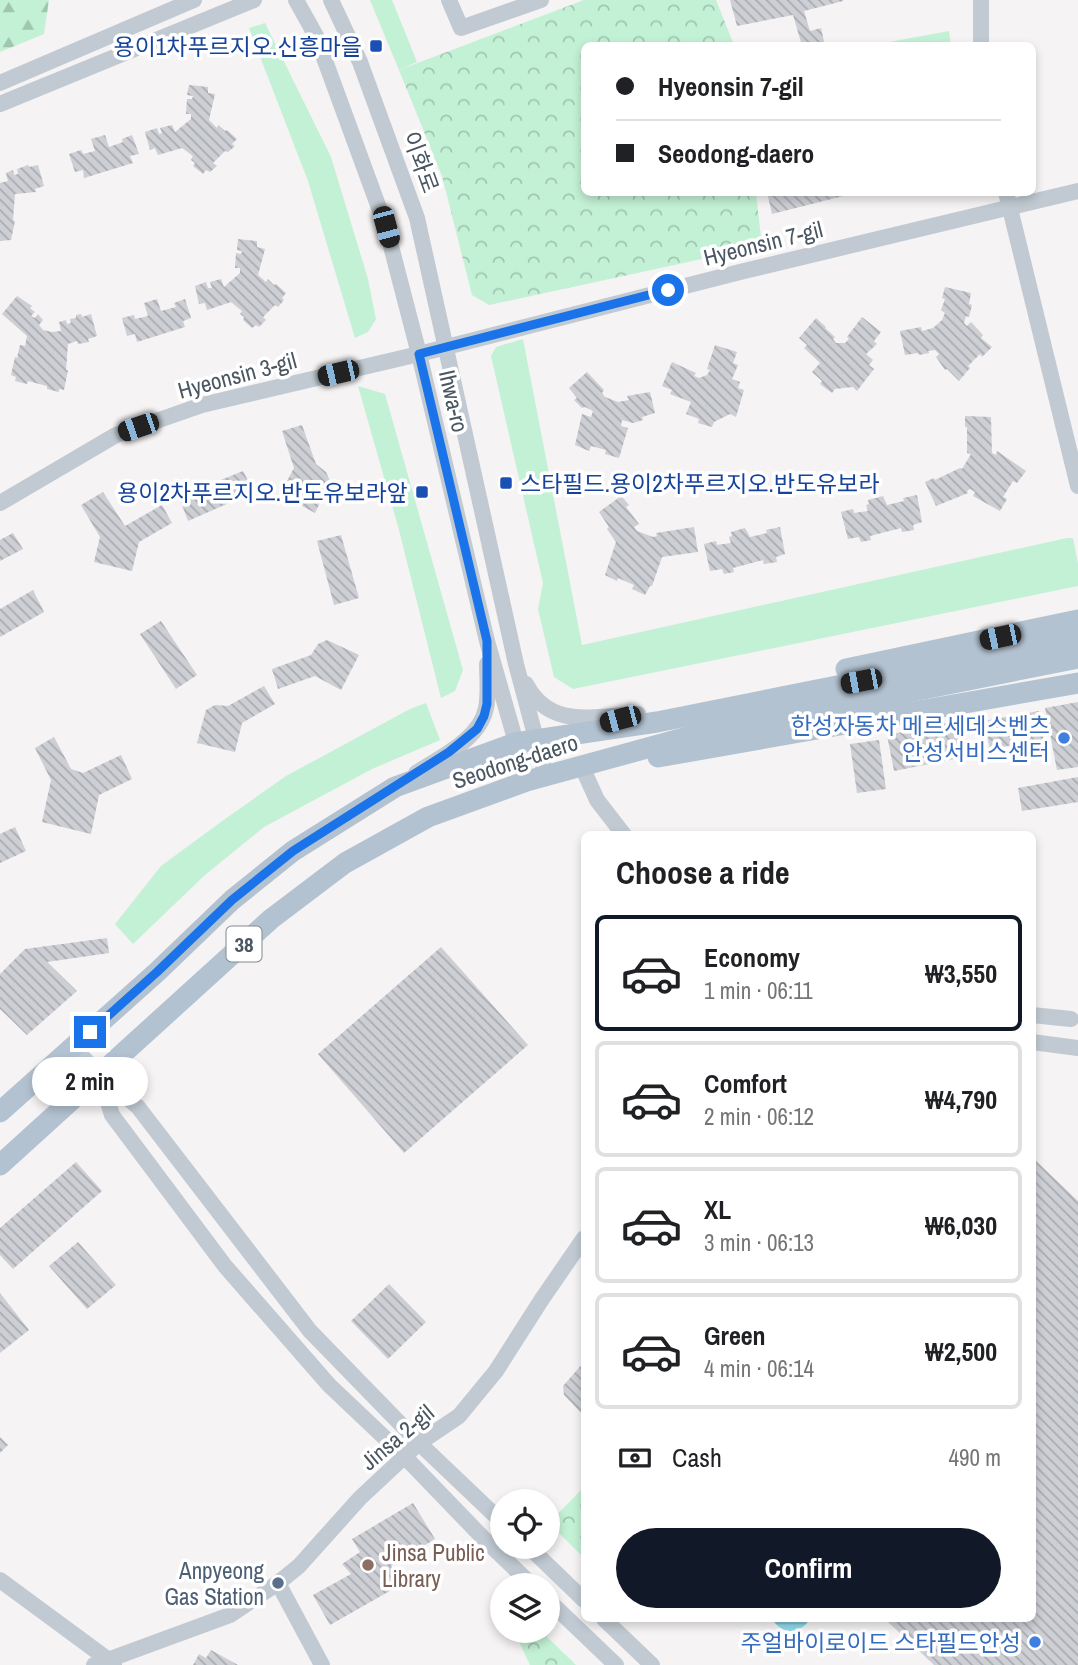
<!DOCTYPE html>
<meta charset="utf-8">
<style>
:root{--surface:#fff;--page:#f2f2f2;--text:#202124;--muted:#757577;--line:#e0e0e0;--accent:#111827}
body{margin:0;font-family:"Archivo Narrow","Noto Sans KR",sans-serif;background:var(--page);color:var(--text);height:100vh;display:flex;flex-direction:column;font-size:26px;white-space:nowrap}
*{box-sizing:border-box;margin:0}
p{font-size:23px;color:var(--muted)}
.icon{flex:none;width:38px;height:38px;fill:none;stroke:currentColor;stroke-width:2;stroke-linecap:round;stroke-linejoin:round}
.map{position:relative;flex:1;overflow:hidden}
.panel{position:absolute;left:581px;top:831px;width:455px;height:791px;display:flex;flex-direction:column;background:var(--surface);border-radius:10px;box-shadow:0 4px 10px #0003}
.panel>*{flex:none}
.banner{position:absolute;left:581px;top:42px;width:455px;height:154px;border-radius:10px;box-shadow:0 4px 10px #0003;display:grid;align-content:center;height:154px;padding:0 35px;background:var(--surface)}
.controls{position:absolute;left:490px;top:1489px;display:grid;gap:14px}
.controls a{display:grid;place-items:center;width:70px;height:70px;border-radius:50%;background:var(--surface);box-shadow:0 4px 10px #0003;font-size:35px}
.end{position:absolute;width:32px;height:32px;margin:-16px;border:9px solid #1a73e8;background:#fff;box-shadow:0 0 0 4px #fff}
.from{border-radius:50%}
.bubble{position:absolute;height:49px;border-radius:24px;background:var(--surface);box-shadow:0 4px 10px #0003;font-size:23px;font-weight:700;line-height:49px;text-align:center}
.car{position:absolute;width:21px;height:42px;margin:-21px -10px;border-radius:9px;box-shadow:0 0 5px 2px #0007;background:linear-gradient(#222 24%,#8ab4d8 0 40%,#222 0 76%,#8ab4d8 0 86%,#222 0)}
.banner b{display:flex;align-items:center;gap:24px;height:66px;font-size:26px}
.banner b+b{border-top:2px solid var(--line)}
.banner i{width:18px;height:18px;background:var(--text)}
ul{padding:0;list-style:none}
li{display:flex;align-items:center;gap:21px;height:116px;margin:0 14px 10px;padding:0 21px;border:4px solid var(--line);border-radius:10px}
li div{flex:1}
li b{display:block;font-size:26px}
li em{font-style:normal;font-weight:700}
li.selected{border-color:var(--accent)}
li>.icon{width:63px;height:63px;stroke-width:1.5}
h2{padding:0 35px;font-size:32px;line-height:84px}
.pay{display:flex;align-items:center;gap:18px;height:77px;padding:0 35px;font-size:26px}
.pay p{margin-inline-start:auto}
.primary-button{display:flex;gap:14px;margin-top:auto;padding:14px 35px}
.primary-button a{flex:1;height:80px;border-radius:42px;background:var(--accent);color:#fff;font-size:28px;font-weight:700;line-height:80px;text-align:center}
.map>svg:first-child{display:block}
</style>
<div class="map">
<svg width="1078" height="1665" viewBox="0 0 1078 1665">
<defs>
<pattern id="forest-firs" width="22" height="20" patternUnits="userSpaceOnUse" patternTransform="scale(1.75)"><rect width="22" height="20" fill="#c3f1d5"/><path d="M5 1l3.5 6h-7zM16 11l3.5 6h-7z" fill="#a0c6b0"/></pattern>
<pattern id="park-crowns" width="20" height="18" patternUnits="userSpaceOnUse" patternTransform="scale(1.75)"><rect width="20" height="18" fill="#c3f1d5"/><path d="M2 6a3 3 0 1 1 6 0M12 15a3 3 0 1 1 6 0" fill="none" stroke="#a0c6b0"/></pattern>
<pattern id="water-rules" width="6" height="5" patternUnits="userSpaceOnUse" patternTransform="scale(1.75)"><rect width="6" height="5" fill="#90daee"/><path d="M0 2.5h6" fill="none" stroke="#78b4c4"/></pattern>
<pattern id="building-back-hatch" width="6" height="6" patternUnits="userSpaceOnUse" patternTransform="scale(1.75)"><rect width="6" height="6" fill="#cdcfd5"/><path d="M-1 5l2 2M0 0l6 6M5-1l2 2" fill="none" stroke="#a8abb0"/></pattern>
</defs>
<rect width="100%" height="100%" fill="#f5f3f3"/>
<g fill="#c3f1d5">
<polygon points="370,0 392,0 417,62 399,70"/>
<polygon points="265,23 331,157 368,279 376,319 368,332 355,338 308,181 249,28"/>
<polygon points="949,31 951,45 873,45"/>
<polygon points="523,339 582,645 1067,538 1073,538 1078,564 1078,586 573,689 554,677 538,609 543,583 491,356 496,347"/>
<polygon points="358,386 385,394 463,670 455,691 441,698 399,530"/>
<polygon points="426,703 440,740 372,769 264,827 205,875 133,944 115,924 161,866 225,819 286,776 410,709"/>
</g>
<polygon fill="url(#forest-firs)" points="0,0 49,0 44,34 0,52"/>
<g fill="url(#park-crowns)">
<polygon points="584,0 716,0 734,45 584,46 584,192 756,193 762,246 489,305 472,295 442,176 399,70"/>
<polygon points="584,1487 584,1558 549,1523"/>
<polygon points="514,1631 541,1631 576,1665 530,1665"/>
</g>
<path fill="url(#water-rules)" d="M772 1619H810C800 1635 782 1635 772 1619Z"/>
<g fill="url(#building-back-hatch)">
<polygon points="730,0 843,0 843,1 804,11 810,31 821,28 825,46 802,46 793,15 737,26"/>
<polygon points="189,85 208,87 208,93 215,94 209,120 217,128 218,125 225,131 227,130 237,139 232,144 235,146 228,152 225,151 213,163 217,166 210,172 206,170 203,174 193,166 195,163 191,160 193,156 182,148 158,155 155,148 150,150 145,132 157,128 159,134 162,133 160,128 172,125 175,132 191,119 191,114 186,114 187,99 192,99 193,96 187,95"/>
<polygon points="105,135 109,147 123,142 122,139 132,135 139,154 130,156 133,163 84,178 83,170 75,172 69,154 81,150 83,154 95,151 91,139"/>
<polygon points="28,165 29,167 38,165 44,186 35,189 36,192 15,194 13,220 15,221 11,240 0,241 0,183 8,181 6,173 13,170 14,175 18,174 17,169"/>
<polygon points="767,192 846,192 847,195 772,214"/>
<polygon points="238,239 257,241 257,247 265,249 258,275 266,282 268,279 274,285 276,284 286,293 282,298 284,300 278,307 275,305 263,317 266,320 259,327 256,325 252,328 243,320 244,317 240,314 242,311 231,302 207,310 205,303 199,304 195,286 206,282 208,288 212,288 210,282 221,279 224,287 240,273 240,268 235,268 236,253 241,254 242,251 237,250"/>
<polygon points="945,287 971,293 969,304 972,305 969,317 966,316 964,323 967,326 971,322 983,335 981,338 992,347 982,357 980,354 968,366 970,368 959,381 947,369 945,370 936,357 939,354 935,350 928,351 929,353 919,355 918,353 905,355 900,331 921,327 922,331 933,328 942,320 945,313 941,310 945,299 942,298"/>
<polygon points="17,296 32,306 30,308 35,312 31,316 35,318 38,314 43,320 39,325 43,330 52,332 61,331 59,322 66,320 67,324 71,323 70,319 76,318 76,315 81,314 82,317 91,314 97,336 88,339 89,342 78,344 77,341 68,344 66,370 68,370 64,390 59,389 59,392 47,389 47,386 28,381 27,384 15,381 16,377 11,375 15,357 17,358 20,345 25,346 27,336 2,314"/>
<polygon points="157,299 161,311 176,307 174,303 185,299 191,318 183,321 185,327 137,342 135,334 127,336 122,318 134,315 135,319 148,316 144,303"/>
<polygon points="862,317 881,332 874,341 877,344 866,354 873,360 869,365 874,369 857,391 853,387 835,389 832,393 820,384 822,381 812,372 820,363 804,348 807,345 799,338 816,318 826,327 825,328 835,337 833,339 836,343 845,343 849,339 847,337"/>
<polygon points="715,345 737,352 733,363 738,365 732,379 740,382 738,388 744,390 736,417 730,414 714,422 712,427 698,423 699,419 686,414 691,402 670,394 672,390 662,386 672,362 696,373 694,376 699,378 707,375 710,370 707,369"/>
<polygon points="587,372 604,390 602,393 605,397 618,402 629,400 627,396 650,392 655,413 642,417 643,420 633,423 622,420 621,426 628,428 619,458 605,454 606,450 591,446 589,451 575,445 582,414 591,417 593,411 585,407 582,408 574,400 577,398 569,388"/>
<polygon points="965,416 991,417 992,453 996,455 997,451 1026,471 1017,483 1013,481 1003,497 1007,499 1000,511 973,496 975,492 970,489 967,491 968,493 936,506 925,482 934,478 935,480 960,468 962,469 971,454 967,453 967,427 965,427"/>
<polygon points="302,425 316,464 326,472 330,481 315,513 280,494 294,468 282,431"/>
<polygon points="243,471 254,492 188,521 179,497"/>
<polygon points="103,492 125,526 162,505 172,523 139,542 132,571 94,562 100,537 81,505"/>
<polygon points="917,495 922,522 913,525 914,530 902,532 901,528 870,536 871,540 861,542 859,537 848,539 841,512 853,509 854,513 868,511 866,505 869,504 868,500 883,496 887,505 904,501 903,498"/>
<polygon points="621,496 629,505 626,507 639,524 634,527 637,531 653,537 657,536 656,533 694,527 698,552 662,557 652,586 650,586 645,595 632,589 634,585 618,578 617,581 605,575 616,542 607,529 609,527 599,512"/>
<polygon points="780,527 785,554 776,557 777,562 764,564 763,560 733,568 734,572 724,574 722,569 710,571 704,544 716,541 717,545 731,543 729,537 732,536 731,532 745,528 750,537 767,533 766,530"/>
<polygon points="13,533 23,549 0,561 0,540"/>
<polygon points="341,535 359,598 334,605 317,541"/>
<polygon points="33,590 44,612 0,637 0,609"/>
<polygon points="161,621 197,675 176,689 140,634"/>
<polygon points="327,640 359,655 341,690 315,676 278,689 272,669 311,655 318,644"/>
<polygon points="264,686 275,704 242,723 235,752 197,743 206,710 215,705 228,706"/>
<polygon points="1078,702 1078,767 1057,770 1045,708"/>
<polygon points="1039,711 1044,740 990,749 984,721"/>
<polygon points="962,720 970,756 894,771 887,735"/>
<polygon points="54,737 71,769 83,773 121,755 132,779 99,795 91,834 42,822 51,780 35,748"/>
<polygon points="879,740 886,789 857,793 850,744"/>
<polygon points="1078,777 1078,802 1022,811 1018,788"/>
<polygon points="15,827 26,851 0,863 0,834"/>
<polygon points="107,938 109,953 47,962 77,991 27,1035 0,1009 0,974 25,949"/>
<polygon points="441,947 528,1045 404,1153 318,1054"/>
<polygon points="1032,1157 1078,1201 1078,1665 934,1665 885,1619 1032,1619"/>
<polygon points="76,1162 102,1191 13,1269 0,1255 0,1228"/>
<polygon points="78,1242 116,1285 87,1309 49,1266"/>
<polygon points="389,1284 426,1322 388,1359 351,1321"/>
<polygon points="0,1293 29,1330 0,1353"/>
<polygon points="584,1362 584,1416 564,1395 563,1386"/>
<polygon points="0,1437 8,1445 0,1453"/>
<polygon points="413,1503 435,1539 391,1566 402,1584 330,1625 313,1595 351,1574 342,1564 360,1552 352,1539"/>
<polygon points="211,1650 238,1665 193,1665 199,1654 206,1658"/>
</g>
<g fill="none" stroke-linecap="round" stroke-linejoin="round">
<g stroke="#c1cad2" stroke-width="16">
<polyline points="296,0 316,36 386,227 419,354 487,641 527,781"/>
<polyline points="331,0 360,62 417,218 516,664 546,776"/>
<polyline points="449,0 461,28 541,0"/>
<polyline points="981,0 981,46"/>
<polyline points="0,83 194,0"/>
<polyline points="0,104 254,0"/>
<polyline points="1006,192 1078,486"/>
<polyline points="0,503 116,435 202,405 419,354 744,271 1078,191"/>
<path d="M526 684C550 730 594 716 638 714"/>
<polyline points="583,769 597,800 624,835"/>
<path d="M416 773C441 757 480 739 486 708 489 694 487 678 487 664"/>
<polyline points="1032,1015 1071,1019"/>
<polyline points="1032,1042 1078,1048"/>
<polyline points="73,1047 99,1074 138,1107 310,1331 419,1443 502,1522"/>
<polyline points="99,1074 112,1115 225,1266 329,1385 405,1457 487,1542 533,1586"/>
<polyline points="529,1547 584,1600"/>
<polyline points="0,1580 114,1664"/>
<polyline points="548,1600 616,1665"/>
<polyline points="604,1619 652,1665"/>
<polyline points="94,1665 230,1615 278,1583"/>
<polyline points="322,1665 278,1583 299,1566 360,1498 419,1443 459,1416 496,1371 542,1299 584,1238"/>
</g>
<g stroke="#b3c2d1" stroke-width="21">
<polyline points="846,669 1078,620"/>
<polyline points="658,757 1078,683"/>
<polyline points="0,1112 157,972 232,900 293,851 395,787 515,743 657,722 1078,638"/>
<polyline points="0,1165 271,919 345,863 428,817 527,781 698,734 1078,658"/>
</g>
</g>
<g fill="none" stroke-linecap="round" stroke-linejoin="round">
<polyline stroke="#1a73e8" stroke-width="9" points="90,1032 157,972 232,900 293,851 449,752 477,729 484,716 487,704 487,641 419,354 668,290"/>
</g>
<g fill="#1a4fb4" stroke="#fff" stroke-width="2.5">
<rect x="369" y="39" width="14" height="14" rx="3.5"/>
<rect x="499" y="476" width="14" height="14" rx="3.5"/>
<rect x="415" y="485" width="14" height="14" rx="3.5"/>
</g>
<g fill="#3f7fe0" stroke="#fff" stroke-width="2.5">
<circle cx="1064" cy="738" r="7"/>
<circle cx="1035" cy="1642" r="7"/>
</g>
<circle fill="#8d6e63" stroke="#fff" stroke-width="2.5" cx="368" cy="1565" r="7"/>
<circle fill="#5c6f8a" stroke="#fff" stroke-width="2.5" cx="278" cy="1583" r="7"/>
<g text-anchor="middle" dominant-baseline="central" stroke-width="7" stroke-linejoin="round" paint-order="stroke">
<rect fill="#fff" stroke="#808990" stroke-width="2" x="226.5" y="926.5" width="35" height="35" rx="5"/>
<g font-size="21" font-weight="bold" fill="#4a5661">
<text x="244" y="944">38</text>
</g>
<g font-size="23" fill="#164399" stroke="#fff" text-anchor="end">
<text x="362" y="46">용이1차푸르지오.신흥마을</text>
<text x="520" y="483" text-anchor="start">스타필드.용이2차푸르지오.반도유보라</text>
<text x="408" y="492">용이2차푸르지오.반도유보라앞</text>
</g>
<g font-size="23" fill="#4a5661" stroke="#fff">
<text transform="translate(421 162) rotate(70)">이화로</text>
<text transform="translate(763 243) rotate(-14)">Hyeonsin 7-gil</text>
<text transform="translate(237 375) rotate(-15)">Hyeonsin 3-gil</text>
<text transform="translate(454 401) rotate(77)">Ihwa-ro</text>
<text transform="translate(515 761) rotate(-18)">Seodong-daero</text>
<text transform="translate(397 1437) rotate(-40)">Jinsa 2-gil</text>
</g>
<g font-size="23" fill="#366cbe" stroke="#fff" text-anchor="end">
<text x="1050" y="725">한성자동차 메르세데스벤츠<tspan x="1050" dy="26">안성서비스센터</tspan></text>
<text x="1021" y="1642">주얼바이로이드 스타필드안성</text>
</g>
<g font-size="23" fill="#785e54" stroke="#fff" text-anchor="start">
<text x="382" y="1552">Jinsa Public<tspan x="382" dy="26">Library</tspan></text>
</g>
<g font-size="23" fill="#4e5e75" stroke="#fff" text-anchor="end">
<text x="264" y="1570">Anpyeong<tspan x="264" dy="26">Gas Station</tspan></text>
</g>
</g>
</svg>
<div class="controls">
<a><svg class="icon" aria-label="locate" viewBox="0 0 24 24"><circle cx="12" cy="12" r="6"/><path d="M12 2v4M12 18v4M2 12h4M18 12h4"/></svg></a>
<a><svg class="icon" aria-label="layers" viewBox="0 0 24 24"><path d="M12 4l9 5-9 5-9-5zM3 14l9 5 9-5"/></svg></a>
</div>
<i class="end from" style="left:668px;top:290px"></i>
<i class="end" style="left:90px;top:1032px"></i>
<div class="bubble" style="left:32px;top:1057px;width:116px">2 min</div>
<i class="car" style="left:386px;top:227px;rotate:165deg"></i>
<i class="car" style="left:338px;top:373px;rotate:257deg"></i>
<i class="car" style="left:138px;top:427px;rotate:251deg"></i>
<i class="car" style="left:1000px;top:637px;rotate:258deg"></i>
<i class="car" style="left:861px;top:681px;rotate:259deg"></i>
<i class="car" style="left:620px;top:719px;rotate:255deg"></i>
<div class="banner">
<b><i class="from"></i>Hyeonsin 7-gil</b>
<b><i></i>Seodong-daero</b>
</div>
<section class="panel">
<h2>Choose a ride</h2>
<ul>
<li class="selected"><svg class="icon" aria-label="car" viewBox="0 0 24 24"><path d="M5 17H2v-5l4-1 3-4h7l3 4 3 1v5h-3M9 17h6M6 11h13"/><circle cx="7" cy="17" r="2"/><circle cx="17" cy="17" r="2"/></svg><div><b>Economy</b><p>1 min · 06:11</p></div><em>₩3,550</em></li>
<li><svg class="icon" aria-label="car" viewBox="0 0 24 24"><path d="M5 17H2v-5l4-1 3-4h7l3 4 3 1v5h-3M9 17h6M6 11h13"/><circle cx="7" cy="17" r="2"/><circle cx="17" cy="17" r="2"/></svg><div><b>Comfort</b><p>2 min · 06:12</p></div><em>₩4,790</em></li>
<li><svg class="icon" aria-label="car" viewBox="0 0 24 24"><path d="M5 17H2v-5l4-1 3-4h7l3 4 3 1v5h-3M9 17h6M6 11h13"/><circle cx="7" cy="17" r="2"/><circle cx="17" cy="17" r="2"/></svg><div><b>XL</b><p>3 min · 06:13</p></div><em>₩6,030</em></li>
<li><svg class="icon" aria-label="car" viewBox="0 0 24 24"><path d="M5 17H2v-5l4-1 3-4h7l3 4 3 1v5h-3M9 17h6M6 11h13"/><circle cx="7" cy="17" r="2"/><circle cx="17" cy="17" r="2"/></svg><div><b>Green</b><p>4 min · 06:14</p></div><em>₩2,500</em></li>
</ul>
<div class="pay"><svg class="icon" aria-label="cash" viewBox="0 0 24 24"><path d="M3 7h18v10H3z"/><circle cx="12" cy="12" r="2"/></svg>Cash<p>490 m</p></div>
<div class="primary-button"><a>Confirm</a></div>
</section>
</div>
